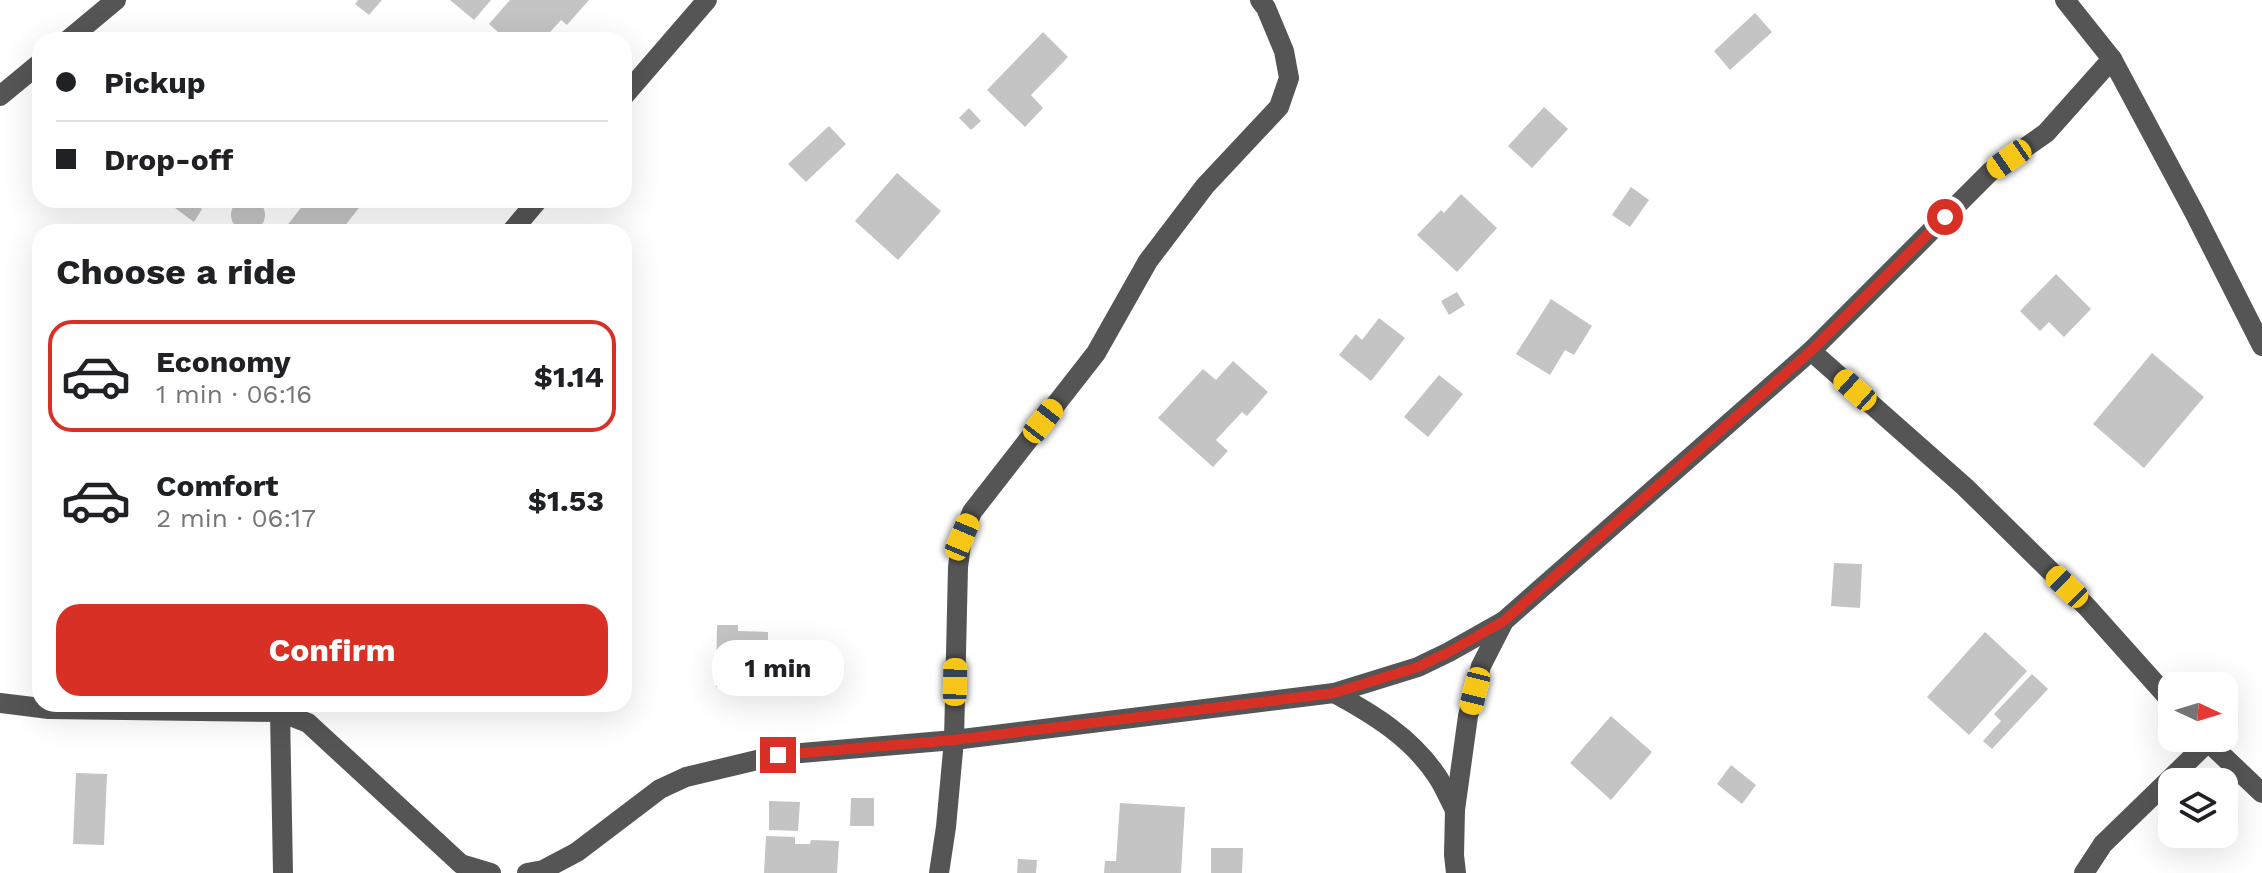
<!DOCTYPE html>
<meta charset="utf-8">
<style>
:root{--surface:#fff;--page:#f6f6f6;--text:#202124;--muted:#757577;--line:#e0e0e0;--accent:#d93025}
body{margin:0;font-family:"Work Sans",sans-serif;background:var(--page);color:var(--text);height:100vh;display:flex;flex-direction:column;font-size:30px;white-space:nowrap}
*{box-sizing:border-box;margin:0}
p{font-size:26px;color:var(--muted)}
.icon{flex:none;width:44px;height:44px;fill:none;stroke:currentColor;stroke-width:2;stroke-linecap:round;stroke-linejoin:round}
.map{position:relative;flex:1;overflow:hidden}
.sheet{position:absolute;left:32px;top:224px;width:600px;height:488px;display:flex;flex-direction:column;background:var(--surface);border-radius:24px;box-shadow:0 8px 32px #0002}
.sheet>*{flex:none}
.top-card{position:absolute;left:32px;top:32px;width:600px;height:176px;border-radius:24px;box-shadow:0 8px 32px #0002;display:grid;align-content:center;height:176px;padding:0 24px;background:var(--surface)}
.needle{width:52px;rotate:94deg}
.buttons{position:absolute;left:2158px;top:672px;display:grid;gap:16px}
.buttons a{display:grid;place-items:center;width:80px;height:80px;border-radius:16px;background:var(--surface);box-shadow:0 8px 32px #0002;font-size:40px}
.end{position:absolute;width:36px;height:36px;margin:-18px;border:10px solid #d93025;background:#fff;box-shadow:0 0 0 4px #fff}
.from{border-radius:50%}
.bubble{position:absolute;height:56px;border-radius:24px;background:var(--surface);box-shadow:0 8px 32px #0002;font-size:26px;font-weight:700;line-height:56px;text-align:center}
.car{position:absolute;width:24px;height:48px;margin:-24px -12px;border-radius:10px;box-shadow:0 0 6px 2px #0007;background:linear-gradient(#f5c518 24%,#345 0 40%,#f5c518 0 76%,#345 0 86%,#f5c518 0)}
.top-card b{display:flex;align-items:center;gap:28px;height:76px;font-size:30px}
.top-card b+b{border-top:2px solid var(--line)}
.top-card i{width:20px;height:20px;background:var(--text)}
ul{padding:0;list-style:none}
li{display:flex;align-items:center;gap:24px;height:112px;margin:0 16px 12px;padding:0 8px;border:4px solid transparent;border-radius:24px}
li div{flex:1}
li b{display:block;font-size:30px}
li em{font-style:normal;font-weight:700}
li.active{border-color:var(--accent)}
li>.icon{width:72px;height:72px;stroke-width:1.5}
h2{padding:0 24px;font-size:36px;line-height:96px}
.button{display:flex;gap:16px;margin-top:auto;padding:16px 24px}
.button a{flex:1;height:92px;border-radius:24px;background:var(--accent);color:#fff;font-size:32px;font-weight:700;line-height:92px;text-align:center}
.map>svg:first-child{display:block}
</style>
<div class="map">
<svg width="2262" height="873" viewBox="0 0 2262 873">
<rect width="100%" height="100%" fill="#fff"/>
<g fill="#c4c4c4">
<polygon points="358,0 382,0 369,15 355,4"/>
<polygon points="450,0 491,0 474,20"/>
<polygon points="510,0 589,0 567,25 561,20 543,40 507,40 489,24"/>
<polygon points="1755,13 1772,32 1730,70 1714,51"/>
<polygon points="1043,32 1068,57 1031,95 1043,108 1025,127 987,90"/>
<polygon points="1544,107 1568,129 1532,168 1508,146"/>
<polygon points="969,108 981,121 971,130 959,118"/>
<polygon points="829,126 846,144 806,182 788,164"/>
<polygon points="897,173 941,211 898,260 855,221"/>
<polygon points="1631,187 1649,200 1630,227 1612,215"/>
<polygon points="1461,194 1497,228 1457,272 1417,235 1441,210 1444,213"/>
<circle cx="248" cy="215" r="17"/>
<polygon points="174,200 190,200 202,209 194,222 171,205"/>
<polygon points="307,200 365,200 344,227 350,232 282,232"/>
<polygon points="2056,274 2091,309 2064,337 2049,322 2040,331 2020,311"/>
<polygon points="1457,292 1465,305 1449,315 1441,301"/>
<polygon points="1551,299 1592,326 1574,355 1565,350 1550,375 1516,354"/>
<polygon points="1379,318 1405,338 1371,381 1339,355 1356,334 1362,340"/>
<polygon points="2152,353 2204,397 2144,468 2093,424"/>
<polygon points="1233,361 1268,392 1247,416 1242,412 1216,440 1228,451 1213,467 1158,418 1203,369 1216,380"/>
<polygon points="1439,375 1463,394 1428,437 1404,417"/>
<polygon points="1834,563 1862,564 1860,608 1831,606"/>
<polygon points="717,625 738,625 738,631 768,632 768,654 762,655 762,688 716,687"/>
<polygon points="1985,632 2027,671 1969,735 1927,697"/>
<polygon points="2032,674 2048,689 1992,749 1983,741 2001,721 1994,714"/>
<polygon points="1611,716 1652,752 1611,800 1570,763"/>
<polygon points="1731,765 1756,785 1742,804 1717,784"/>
<polygon points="76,773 107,774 104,845 73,844"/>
<polygon points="851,798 874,798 874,826 850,826"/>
<polygon points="769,801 800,802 798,831 769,830"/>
<polygon points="1120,803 1185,807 1181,873 1104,873 1105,861 1116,861"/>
<polygon points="766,836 795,837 795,844 810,844 811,840 839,841 837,873 764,873"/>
<polygon points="1211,848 1243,848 1242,873 1211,873"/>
<polygon points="1018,859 1037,860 1036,873 1017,873"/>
</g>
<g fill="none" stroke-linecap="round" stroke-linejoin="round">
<g stroke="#555" stroke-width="20">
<polyline points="2065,0 2112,59 2194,212 2262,346"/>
<polyline points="68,40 116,0"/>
<polyline points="0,96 40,63"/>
<polyline points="624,96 707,0"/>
<polyline points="511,232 538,200"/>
<polyline points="1811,351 1965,487 2087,607 2172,702"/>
<path d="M1334 693C1373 714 1412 738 1437 776 1444 786 1449 799 1455 810"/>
<polyline points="0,703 49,709 280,712 308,723 461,864 491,873"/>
<polyline points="282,704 280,712 283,873"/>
<polyline points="2204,738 2262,793"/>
<polyline points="527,873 543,870 577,852 660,789 686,777 778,755 954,740 1334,693 1418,667 1449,652 1504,621 1811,351 1990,172 2046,133 2112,59"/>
<polyline points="939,873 946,827 954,740 958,567 962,537 972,512 1096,353 1148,261 1205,186 1279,107 1289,78 1284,51 1266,8 1260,0"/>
<polyline points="1456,873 1454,855 1455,810 1468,716 1481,666 1504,621"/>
<polyline points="2084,873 2103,844 2208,742"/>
</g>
</g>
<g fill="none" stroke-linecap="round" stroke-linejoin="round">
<polyline stroke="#d93025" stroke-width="10" points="778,755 954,740 1334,693 1418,667 1449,652 1504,621 1811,351 1945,217"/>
</g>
</svg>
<div class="buttons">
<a><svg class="needle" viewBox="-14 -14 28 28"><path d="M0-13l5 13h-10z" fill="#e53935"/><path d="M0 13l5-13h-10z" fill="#757577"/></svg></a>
<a><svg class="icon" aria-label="layers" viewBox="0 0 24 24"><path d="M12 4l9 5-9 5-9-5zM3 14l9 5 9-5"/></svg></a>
</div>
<i class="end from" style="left:1945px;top:217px"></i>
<i class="end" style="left:778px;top:755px"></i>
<div class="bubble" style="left:712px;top:640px;width:132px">1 min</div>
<i class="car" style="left:2009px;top:159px;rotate:235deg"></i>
<i class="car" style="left:1855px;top:390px;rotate:312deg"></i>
<i class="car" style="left:1043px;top:421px;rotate:38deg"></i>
<i class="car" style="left:962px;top:537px;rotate:23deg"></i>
<i class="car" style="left:2067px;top:587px;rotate:314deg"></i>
<i class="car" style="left:955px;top:682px;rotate:1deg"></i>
<i class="car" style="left:1475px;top:691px;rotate:194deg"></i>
<div class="top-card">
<b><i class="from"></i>Pickup</b>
<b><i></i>Drop-off</b>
</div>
<section class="sheet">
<h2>Choose a ride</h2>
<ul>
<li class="active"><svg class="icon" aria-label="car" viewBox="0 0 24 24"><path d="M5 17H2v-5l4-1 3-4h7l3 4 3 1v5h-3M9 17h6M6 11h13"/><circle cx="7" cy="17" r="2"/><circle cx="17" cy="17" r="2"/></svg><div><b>Economy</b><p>1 min · 06:16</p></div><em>$1.14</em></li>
<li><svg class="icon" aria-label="car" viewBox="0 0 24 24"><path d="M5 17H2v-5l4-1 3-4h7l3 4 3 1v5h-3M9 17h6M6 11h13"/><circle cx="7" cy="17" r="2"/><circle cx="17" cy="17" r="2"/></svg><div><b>Comfort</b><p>2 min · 06:17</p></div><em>$1.53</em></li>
</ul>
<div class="button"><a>Confirm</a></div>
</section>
</div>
